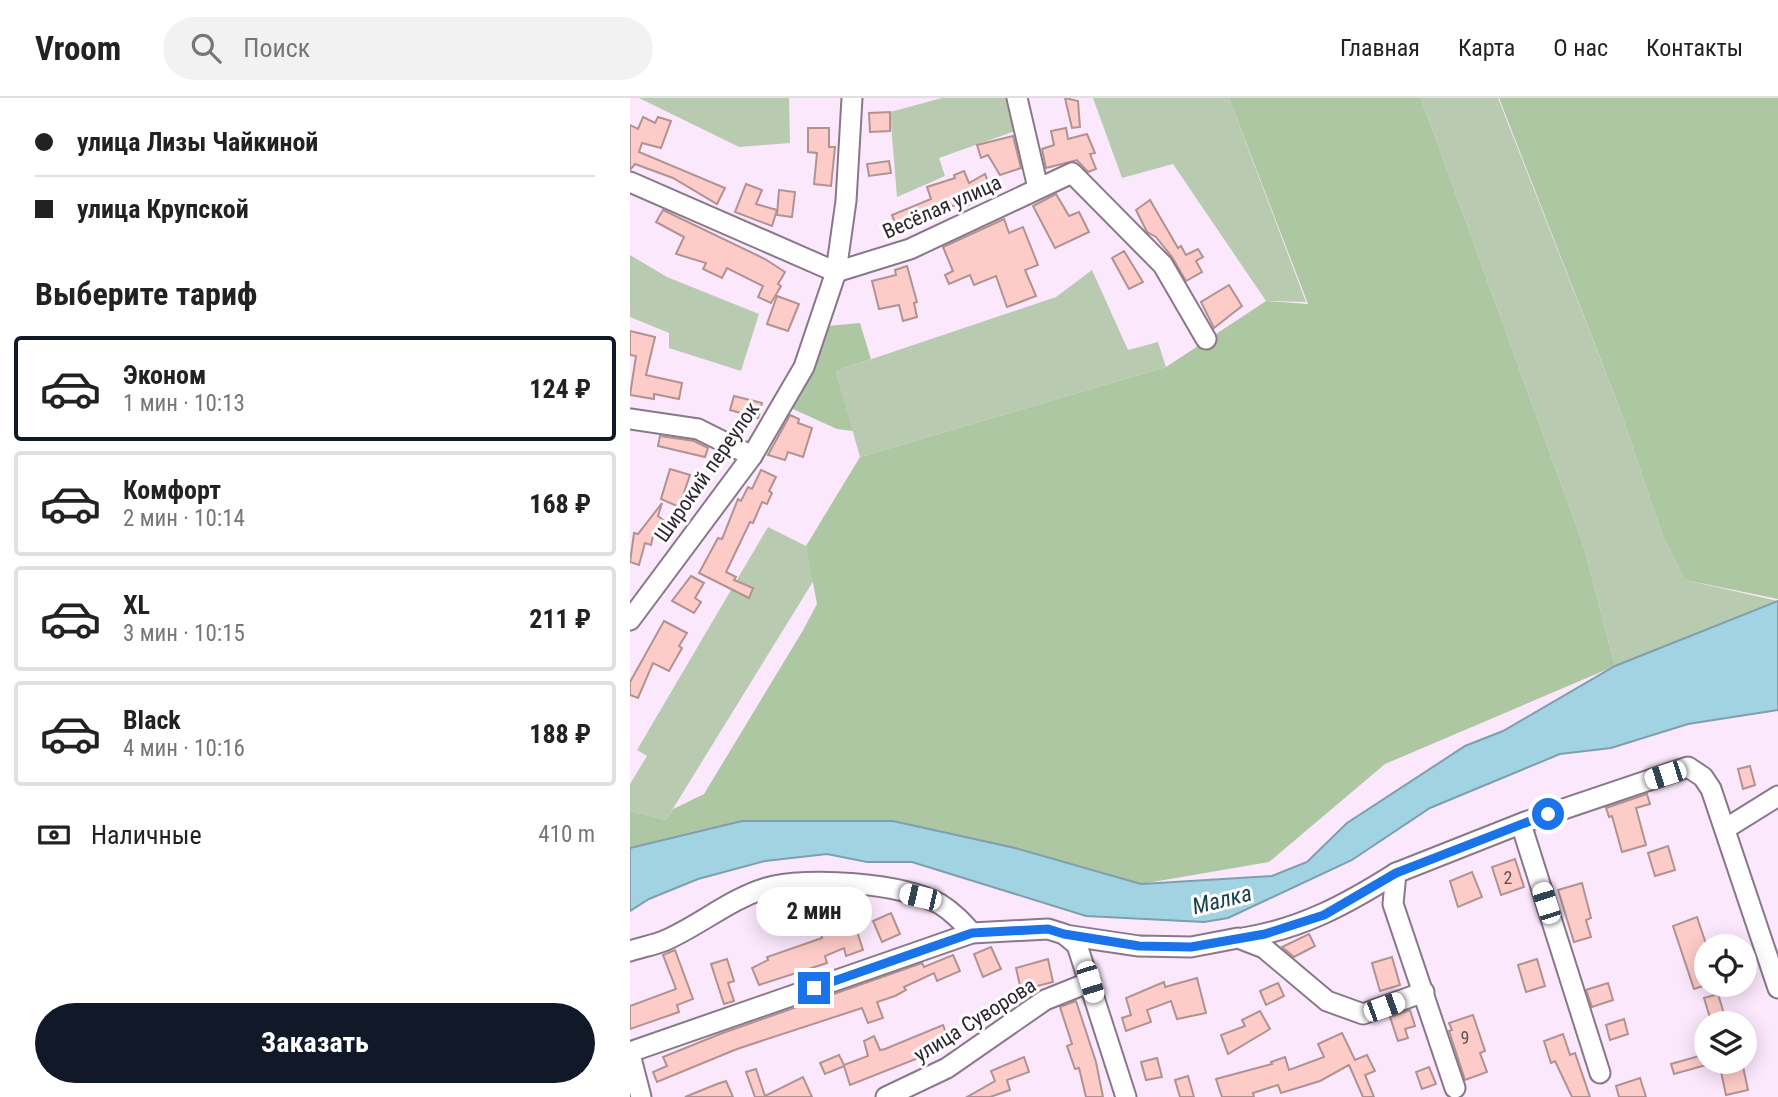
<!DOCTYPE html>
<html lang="ru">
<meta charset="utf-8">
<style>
:root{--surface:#fff;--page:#f2f2f2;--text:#222;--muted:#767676;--line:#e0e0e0;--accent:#111827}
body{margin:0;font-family:"Roboto Condensed",sans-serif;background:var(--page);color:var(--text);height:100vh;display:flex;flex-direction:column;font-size:26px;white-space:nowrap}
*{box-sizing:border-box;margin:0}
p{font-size:23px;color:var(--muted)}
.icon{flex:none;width:38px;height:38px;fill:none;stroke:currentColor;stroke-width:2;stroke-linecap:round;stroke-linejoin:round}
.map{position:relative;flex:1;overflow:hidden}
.sheet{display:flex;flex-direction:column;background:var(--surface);width:630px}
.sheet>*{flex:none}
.guide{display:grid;align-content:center;height:154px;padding:0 35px;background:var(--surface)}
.fabs{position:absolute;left:1064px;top:836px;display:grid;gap:14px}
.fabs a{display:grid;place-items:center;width:63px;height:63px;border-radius:50%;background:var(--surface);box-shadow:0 4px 18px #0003;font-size:35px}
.end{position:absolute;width:32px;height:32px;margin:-16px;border:9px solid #1a73e8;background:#fff;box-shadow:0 0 0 4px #fff}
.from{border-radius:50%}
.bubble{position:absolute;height:49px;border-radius:24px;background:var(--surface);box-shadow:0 4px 18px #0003;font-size:23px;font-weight:700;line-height:49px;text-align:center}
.car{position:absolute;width:21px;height:42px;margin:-21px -10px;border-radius:9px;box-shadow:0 0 5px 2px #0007;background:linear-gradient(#fff 24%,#345 0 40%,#fff 0 76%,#345 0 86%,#fff 0)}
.guide b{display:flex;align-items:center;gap:24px;height:66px;font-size:26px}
.guide b+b{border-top:2px solid var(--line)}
.guide i{width:18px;height:18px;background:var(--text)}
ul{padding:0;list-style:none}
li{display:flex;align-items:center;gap:21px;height:105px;margin:0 14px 10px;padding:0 21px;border:4px solid var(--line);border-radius:7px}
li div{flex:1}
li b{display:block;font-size:26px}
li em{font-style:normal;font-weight:700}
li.on{border-color:var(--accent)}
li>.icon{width:63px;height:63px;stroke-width:1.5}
h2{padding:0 35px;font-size:32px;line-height:84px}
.pay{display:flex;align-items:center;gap:18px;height:77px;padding:0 35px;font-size:26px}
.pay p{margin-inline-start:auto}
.action{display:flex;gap:14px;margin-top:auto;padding:14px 35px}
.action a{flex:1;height:80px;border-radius:42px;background:var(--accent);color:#fff;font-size:28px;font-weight:700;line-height:80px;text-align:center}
header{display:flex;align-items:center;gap:42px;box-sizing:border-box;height:98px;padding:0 35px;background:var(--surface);border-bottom:2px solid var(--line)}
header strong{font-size:33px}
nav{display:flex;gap:38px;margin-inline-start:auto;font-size:24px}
.search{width:490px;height:63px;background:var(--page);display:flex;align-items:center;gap:18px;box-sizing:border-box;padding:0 24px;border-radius:38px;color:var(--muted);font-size:26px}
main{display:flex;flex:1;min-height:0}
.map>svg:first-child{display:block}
</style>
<header>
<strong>Vroom</strong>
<div class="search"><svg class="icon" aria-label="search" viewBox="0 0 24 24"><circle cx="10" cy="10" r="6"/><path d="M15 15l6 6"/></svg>Поиск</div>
<nav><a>Главная</a><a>Карта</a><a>О нас</a><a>Контакты</a></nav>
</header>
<main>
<section class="sheet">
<div class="guide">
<b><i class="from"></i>улица Лизы Чайкиной</b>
<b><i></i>улица Крупской</b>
</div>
<h2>Выберите тариф</h2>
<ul>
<li class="on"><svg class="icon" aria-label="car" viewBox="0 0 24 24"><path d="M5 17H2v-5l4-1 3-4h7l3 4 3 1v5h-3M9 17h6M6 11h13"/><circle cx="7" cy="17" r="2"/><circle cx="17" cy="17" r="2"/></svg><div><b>Эконом</b><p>1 мин · 10:13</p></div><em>124 ₽</em></li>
<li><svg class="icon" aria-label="car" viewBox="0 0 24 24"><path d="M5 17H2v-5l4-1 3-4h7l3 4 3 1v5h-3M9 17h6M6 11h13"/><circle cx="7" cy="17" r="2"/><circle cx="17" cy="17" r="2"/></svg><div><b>Комфорт</b><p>2 мин · 10:14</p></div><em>168 ₽</em></li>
<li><svg class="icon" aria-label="car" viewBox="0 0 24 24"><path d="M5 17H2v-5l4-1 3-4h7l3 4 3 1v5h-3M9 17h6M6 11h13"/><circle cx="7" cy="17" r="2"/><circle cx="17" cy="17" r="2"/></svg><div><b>XL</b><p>3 мин · 10:15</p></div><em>211 ₽</em></li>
<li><svg class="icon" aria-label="car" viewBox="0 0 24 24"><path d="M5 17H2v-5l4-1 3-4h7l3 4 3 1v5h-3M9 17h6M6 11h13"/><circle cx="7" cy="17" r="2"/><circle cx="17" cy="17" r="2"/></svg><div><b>Black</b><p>4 мин · 10:16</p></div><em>188 ₽</em></li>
</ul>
<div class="pay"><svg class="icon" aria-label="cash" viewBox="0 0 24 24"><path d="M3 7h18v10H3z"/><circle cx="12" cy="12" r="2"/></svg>Наличные<p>410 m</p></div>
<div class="action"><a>Заказать</a></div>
</section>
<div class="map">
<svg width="1148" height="999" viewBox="0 0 1148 999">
<rect width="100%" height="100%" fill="#fce8fd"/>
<g fill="#b8cbb0">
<polygon points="9,0 159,0 160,45 109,49"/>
<polygon points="312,0 387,0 394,30 309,60 315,78 267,99 260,14"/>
<polygon points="463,0 599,0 676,204 636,203 543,66 492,80"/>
<polygon points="791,0 868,0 988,306 1033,439 1055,482 1148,503 985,568 954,449"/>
<polygon points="0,157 37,179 129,216 111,273 39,250 39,235 0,219"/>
<polygon points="462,172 498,252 528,244 536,269 230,359 206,273 426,199"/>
<polygon points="138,429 176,448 184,482 36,722 0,713 0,686 17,658 7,652"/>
</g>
<g fill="#aec7a3">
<polygon points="599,0 791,0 954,449 985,568 755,666 639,764 511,786 385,750 263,723 112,723 0,750 0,713 36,722 43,711 74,696 172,534 187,506 176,448 230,359 536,269 636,203 678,206"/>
<polygon points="869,0 1148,0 1148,501 1055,482 1033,439 988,306"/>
<polygon points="230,225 241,261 206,273 223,333 207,331 152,306 187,229"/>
</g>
<polygon fill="#a1d3e3" stroke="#7e9fad" stroke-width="2" points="1148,503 1148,612 1058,626 981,650 930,656 800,710 722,762 598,820 574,824 456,818 282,764 237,764 197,756 135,763 68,781 19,801 0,813 0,750 112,723 263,723 385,750 511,786 642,778 677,764 717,725 835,648 873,633 985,568"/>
<g fill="#fdccc8" stroke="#b09391" stroke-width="2">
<polygon points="435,0 448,3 450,29 442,30"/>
<polygon points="260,14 260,33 240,34 239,15"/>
<polygon points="13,19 25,25 28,19 41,23 31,50 12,45 9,54 95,90 87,106 43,80 5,66 0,72 0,27 8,31"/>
<polygon points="178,30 199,30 199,49 205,49 201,88 184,86 187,55 178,54"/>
<polygon points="436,30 438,41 457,36 465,55 460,56 466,71 458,74 447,62 416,70 412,51 424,47 421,33"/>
<polygon points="383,38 391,70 370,77 358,57 351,60 347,47"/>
<polygon points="259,63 261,75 239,78 237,66"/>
<polygon points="334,73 339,85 355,76 362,94 338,107 337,104 308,112 269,134 262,117 301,101 297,89 325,80 324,77"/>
<polygon points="116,86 132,92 126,106 147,112 142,128 105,114"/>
<polygon points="149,92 165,94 162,119 147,117"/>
<polygon points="426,96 439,118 449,114 459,134 425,150 403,108"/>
<polygon points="520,102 548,150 551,148 556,157 568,151 573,159 566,163 572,174 556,183 542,159 526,139 517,134 506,112"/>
<polygon points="33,112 135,161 155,174 148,186 151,188 141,205 128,199 133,188 97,170 92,180 73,171 76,165 46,156 54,139 26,124"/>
<polygon points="374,121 379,135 393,129 408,167 395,172 406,198 377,209 366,178 344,187 340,177 319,186 315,177 323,173 313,149"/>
<polygon points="494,153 513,184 499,191 482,160"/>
<polygon points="277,168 287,204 284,205 287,219 273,223 269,207 249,211 242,183 266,177 265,172"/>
<polygon points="599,187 612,208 584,230 571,204"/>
<polygon points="147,198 169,206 158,233 137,226"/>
<polygon points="0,233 25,239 16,277 52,285 49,301 24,296 24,301 0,297 6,258 0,257"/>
<polygon points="104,298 132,305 128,320 100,312"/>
<polygon points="160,317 169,321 168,325 182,330 173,359 158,354 155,362 138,357"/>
<polygon points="30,338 64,343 78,350 75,359 28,348"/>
<polygon points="40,371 60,377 49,409 31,401"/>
<polygon points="131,372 146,379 139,393 142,395 137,406 132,404 123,425 120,424 96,474 106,479 104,482 123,490 119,500 69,475 88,440 92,441 108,401 111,403 118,389 122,391"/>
<polygon points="32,405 28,418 38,426 29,438 24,434 21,447 15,445 9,467 0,464 4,435 8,436"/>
<polygon points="61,478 74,485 65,500 71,504 64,515 42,503"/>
<polygon points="34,523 57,535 49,548 52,550 39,573 23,565 8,600 0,597 0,584"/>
<polygon points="1120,668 1125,687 1113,691 1108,671"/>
<polygon points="1017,696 1020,706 1006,710 1016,747 992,754 982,718 979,719 976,710"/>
<polygon points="1038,748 1045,772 1025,778 1018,755"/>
<polygon points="885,761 894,789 871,797 862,769"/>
<polygon points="842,774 852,799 828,809 820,783"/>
<polygon points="952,785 961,820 956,822 961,839 944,844 928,792"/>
<polygon points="261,815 270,836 252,844 243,823"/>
<polygon points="1067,819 1076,846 1076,887 1064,891 1043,828"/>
<polygon points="224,824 233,852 216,858 214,850 195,858 197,865 129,887 122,870 138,862 137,859 192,840 191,835"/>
<polygon points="679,836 685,848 664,859 652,849"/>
<polygon points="361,849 371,871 353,879 344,856"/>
<polygon points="45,852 63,901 47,907 49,914 0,931 0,908 46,891 33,857"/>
<polygon points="323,857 330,873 307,883 304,875 274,889 276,892 265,898 247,904 253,920 238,925 232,910 107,951 27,984 23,974 37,968 33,959 90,936 292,865 294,869"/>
<polygon points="762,859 770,887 750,893 742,865"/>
<polygon points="97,861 104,883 98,885 104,903 94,906 81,866"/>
<polygon points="418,861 423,884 391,892 386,870"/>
<polygon points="907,861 915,888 896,894 888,867"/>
<polygon points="567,880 576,915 547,921 541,903 517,912 521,924 496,933 492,920 501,917 496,900 534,884 535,889"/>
<polygon points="648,885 654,898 636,907 630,893"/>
<polygon points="978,885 983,902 962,909 956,892"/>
<polygon points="1088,896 1095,919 1081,923 1074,900"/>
<polygon points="446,903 466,964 473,999 456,999 449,970 445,971 437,948 442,946 430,909"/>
<polygon points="780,912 785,928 775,931 778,940 768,943 760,919"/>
<polygon points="630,913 640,931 598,956 591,937 615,928 612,922"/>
<polygon points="843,917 855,953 850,955 857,974 835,982 819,933 822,932 819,925"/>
<polygon points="994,921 998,936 980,942 976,927"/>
<polygon points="313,927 319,943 289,954 291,959 220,987 214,968 195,976 190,965 209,957 214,967 238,958 234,943 244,938 250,952 255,951"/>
<polygon points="712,935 725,962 737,957 745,973 735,977 744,999 733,999 719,967 690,983 651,995 648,987 623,995 624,999 592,999 586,981 642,966 641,964 655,959 659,972 694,959 688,946"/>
<polygon points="933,936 940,957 945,955 960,999 942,999 925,963 921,965 914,943"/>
<polygon points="1076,956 1076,967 1044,976 1041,966"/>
<polygon points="394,959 399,974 377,982 380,992 360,999 337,999 365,983 361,973"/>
<polygon points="527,960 532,979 516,982 511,964"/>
<polygon points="1089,964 1112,964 1118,992 1096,997"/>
<polygon points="799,969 806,986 792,991 786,974"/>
<polygon points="126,971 135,998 173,979 182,999 125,999 116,974"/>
<polygon points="558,978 564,999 550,999 545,982"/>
<polygon points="1010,980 1016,999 989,999 986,988"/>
<polygon points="96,983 103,999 55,999 87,986"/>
</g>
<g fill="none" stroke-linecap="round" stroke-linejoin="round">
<defs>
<g id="minor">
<polyline points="387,0 408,90"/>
<polyline points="0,84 206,174 280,151 442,75 533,167 576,241"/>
<polyline points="0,321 68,331 122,358"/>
<polyline points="0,522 122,358 174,269 206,174 216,103 222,0"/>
<polyline points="891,726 970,975"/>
<polyline points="1095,731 1148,698"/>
<polyline points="435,837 509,848 561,849 608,840 634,850 697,903 733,916 794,894"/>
<path d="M613 840C671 831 717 806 766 775"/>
<path d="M0 853C12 849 25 847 36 842 70 827 100 801 136 790 177 778 273 785 310 806 323 814 332 824 342 835"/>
<polyline points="0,954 342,835 418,831 434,836 447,847 496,999"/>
<polyline points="0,956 11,999"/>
<polyline points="825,990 763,806 766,775 895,724 1058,669 1073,679 1081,691 1148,890"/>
<polyline points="256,999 317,970 415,902 460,884"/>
</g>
</defs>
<use href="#minor" stroke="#89778a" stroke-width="23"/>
<use href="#minor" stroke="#fff" stroke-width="19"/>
</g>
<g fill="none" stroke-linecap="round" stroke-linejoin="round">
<polyline stroke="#1a73e8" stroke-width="9" points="184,890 342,835 418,831 434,836 509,848 561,849 635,836 694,817 766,775 918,716"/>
</g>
<g text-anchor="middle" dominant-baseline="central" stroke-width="6" stroke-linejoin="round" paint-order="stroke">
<g font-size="18" fill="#625054">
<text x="878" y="779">2</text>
<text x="835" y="939">9</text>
</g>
<g font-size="21" fill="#2e262e" stroke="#fdfdfd">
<text transform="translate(312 109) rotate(-24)">Весёлая улица</text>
<text transform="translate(77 374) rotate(-55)">Широкий переулок</text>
<text transform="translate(345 922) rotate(-32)">улица Суворова</text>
</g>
<g font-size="23" font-style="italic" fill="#16424e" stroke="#fdfdfd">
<text transform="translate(592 802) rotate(-14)">Малка</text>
</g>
</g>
</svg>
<div class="fabs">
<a><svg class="icon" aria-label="locate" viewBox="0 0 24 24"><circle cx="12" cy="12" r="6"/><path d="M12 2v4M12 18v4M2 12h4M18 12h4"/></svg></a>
<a><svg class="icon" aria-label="layers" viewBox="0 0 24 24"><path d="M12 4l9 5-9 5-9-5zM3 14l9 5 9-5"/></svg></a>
</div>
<i class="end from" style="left:918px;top:716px"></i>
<i class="end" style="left:184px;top:890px"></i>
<div class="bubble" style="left:126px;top:789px;width:116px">2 мин</div>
<i class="car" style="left:1035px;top:677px;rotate:252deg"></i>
<i class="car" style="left:290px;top:799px;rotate:283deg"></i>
<i class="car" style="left:916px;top:805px;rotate:342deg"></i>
<i class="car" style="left:460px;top:884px;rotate:163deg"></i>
<i class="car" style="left:754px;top:909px;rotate:70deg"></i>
</div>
</main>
